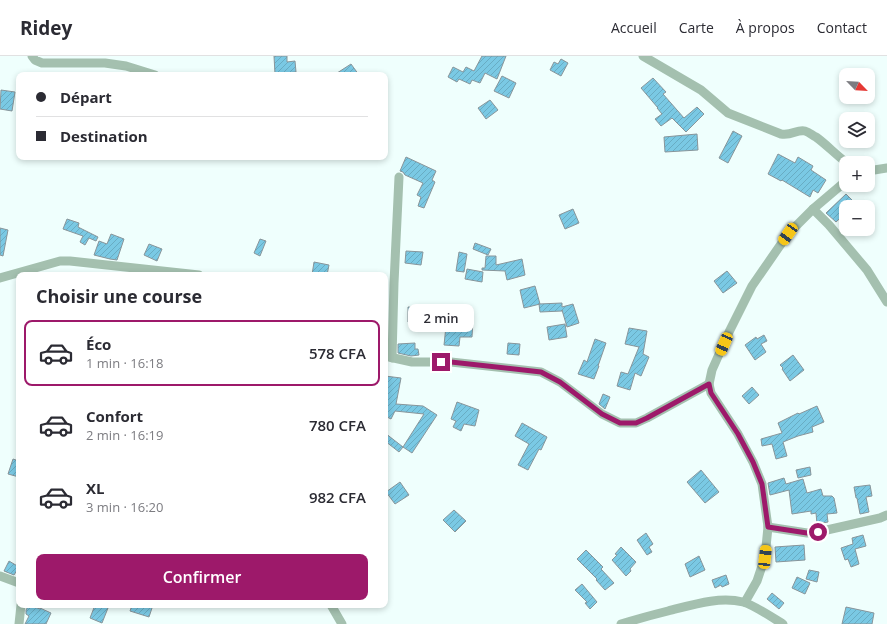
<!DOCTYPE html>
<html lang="fr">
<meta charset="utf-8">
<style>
:root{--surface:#fff;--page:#f2f2f3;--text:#2b2b33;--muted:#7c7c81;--line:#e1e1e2;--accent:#9d196a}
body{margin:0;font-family:"Open Sans",sans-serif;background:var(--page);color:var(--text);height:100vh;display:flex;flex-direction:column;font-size:15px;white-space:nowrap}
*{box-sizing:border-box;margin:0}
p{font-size:13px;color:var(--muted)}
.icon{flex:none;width:22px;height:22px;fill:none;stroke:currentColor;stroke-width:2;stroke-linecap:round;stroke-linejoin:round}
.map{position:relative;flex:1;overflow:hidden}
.side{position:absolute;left:16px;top:216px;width:372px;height:336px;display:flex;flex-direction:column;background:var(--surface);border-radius:8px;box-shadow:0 2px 6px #0003}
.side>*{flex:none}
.guide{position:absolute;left:16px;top:16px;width:372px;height:88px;border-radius:8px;box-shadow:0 2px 6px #0003;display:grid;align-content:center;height:88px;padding:0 20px;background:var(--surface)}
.needle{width:26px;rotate:115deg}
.buttons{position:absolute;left:839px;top:12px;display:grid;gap:8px}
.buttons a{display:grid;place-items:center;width:36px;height:36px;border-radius:8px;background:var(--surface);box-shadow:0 2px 6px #0003;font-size:20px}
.end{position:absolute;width:18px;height:18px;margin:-9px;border:5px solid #9d196a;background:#fff;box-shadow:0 0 0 2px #fff}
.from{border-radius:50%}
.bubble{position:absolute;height:28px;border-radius:8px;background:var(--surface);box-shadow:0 2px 6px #0003;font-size:13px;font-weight:600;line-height:28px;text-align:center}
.car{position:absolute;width:12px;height:24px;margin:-12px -6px;border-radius:5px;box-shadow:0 0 3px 1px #0007;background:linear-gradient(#f5c518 24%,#345 0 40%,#f5c518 0 76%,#345 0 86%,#f5c518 0)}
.guide b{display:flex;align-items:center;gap:14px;height:38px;font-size:15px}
.guide b+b{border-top:1px solid var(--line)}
.guide i{width:10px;height:10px;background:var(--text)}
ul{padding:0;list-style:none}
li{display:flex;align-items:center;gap:12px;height:66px;margin:0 8px 6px;padding:0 12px;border:2px solid transparent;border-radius:8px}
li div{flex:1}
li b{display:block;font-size:15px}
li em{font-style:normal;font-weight:600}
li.current{border-color:var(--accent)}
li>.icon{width:36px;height:36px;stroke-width:1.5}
h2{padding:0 20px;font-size:18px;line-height:48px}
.cta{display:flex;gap:8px;margin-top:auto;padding:8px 20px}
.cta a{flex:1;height:46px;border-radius:8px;background:var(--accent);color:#fff;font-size:16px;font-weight:600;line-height:46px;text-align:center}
header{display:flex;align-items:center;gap:24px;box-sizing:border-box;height:56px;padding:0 20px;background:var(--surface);border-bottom:1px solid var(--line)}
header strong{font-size:19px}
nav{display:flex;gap:22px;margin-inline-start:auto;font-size:14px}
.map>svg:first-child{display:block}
</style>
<header>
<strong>Ridey</strong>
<nav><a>Accueil</a><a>Carte</a><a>À propos</a><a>Contact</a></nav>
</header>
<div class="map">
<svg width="887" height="568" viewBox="0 0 887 568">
<defs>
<pattern id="building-hatch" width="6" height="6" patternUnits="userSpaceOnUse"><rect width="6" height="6" fill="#7ac9e4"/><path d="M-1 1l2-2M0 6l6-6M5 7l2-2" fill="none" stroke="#68acc3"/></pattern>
</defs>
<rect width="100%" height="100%" fill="#effffd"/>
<g fill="url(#building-hatch)" stroke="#88959a">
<polygon points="274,0 287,0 287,6 295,5 296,16 275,18"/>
<polygon points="482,0 506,0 497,23 485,17 480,27 472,24 470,28 459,23 457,26 448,21 453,11 463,16 466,11 474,15"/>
<polygon points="561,3 568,7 561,20 550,14 554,6 558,8"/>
<polygon points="351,8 359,19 334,19"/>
<polygon points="502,20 516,27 509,42 494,35"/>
<polygon points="653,22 666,36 663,38 684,62 697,51 704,58 686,76 672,62 661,70 655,63 662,58 657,52 658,52 641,32"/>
<polygon points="1,34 15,36 12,55 0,53"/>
<polygon points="490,44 498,54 486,63 478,52"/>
<polygon points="733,75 742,80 728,107 719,102"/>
<polygon points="697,78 698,94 665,96 664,81"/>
<polygon points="778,98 795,107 798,101 813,110 811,114 826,124 818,137 813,134 810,141 782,124 781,125 768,118"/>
<polygon points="406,101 436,115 432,124 435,126 424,152 418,150 421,141 417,139 423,127 405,119 403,116 400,115"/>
<polygon points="846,138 855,147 852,151 846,151 846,157 836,166 826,157"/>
<polygon points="573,153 579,167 565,173 559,159"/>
<polygon points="67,163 79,167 78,171 98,181 96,185 89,182 85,189 80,186 83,180 63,173"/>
<polygon points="0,172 8,174 3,200 0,199"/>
<polygon points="111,178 124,183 117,204 110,203 94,199 99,185 107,188"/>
<polygon points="260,183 266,185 260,200 254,197"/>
<polygon points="475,187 491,193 488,199 473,193"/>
<polygon points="149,188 162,193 157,205 144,199"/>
<polygon points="406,195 423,196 421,209 405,207"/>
<polygon points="459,196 467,198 464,216 456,215"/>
<polygon points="486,200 496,200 496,209 522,203 525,219 507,224 505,215 482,214 482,212 485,212"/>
<polygon points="314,206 329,209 327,219 312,219"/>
<polygon points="467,213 483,216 482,226 465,223"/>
<polygon points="727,215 737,227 723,237 714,225"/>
<polygon points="535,230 540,248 524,252 520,234"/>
<polygon points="562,247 562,251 573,248 579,267 567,271 562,254 562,255 540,256 539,248"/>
<polygon points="408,251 416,251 416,267 408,266"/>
<polygon points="428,251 440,252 440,255 463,257 462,264 473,264 472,281 460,281 459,290 444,289 446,270 444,269 444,266 427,265"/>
<polygon points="565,268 567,281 549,284 547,271"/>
<polygon points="629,272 647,275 643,298 649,301 641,320 635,317 630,334 617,330 621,316 628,318 639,291 625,288"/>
<polygon points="764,279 767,285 761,288 766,296 755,304 745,289 756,281 757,283"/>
<polygon points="595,283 606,287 598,310 599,310 594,323 578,318 584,304 587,306"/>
<polygon points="415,287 415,293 418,293 419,299 411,300 398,297 398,288"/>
<polygon points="508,287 520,288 519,299 507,298"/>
<polygon points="793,299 804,314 790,325 782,313 783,312 780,309"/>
<polygon points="385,320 401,322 396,348 423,350 437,359 412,397 403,391 399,396 385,385 385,377 403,391 424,358 395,355 391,363 385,360"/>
<polygon points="752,331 759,339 749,348 742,340"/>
<polygon points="603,338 610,341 605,353 599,348"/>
<polygon points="457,346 479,354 475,370 464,368 461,375 453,371 456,365 451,363"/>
<polygon points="817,350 824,366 812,371 813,376 798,380 783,386 787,400 776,403 772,388 762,390 761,383 782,377 778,367 798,357 799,358"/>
<polygon points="522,367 547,381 541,394 539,393 528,414 518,409 529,388 515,380"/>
<polygon points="13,403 19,405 19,421 8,418"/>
<polygon points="810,411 811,419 798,422 796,414"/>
<polygon points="701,414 719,436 705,447 687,426"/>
<polygon points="784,422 786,428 803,423 807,437 821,433 823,440 832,440 834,442 837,457 827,458 828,466 817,468 816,457 811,458 811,455 792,458 789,434 770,439 768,427"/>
<polygon points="400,426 409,439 395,448 386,436"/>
<polygon points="870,429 872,440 866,441 869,456 860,458 857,442 856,442 854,431"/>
<polygon points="454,454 466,465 455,476 443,464"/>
<polygon points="646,477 653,488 649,491 652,496 647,499 637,484"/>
<polygon points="863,479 866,490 855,493 859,508 851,511 848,503 845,504 841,492 853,488 852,482"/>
<polygon points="804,489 805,504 776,506 775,491"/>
<polygon points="621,491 636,506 630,513 631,515 626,520 612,504 617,499 615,498"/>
<polygon points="586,494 603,511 601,513 614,527 605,534 596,524 597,523 577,503"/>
<polygon points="699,500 705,514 690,521 685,508"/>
<polygon points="9,505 19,511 14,519 4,515"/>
<polygon points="809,514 819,516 817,526 806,523"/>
<polygon points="726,519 729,528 722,531 721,529 715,532 712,524"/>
<polygon points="797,521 810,527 805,538 792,532"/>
<polygon points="582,528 597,546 590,553 585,547 587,546 575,534"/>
<polygon points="772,537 784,547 779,553 767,543"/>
<polygon points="29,549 40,553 40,552 51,557 46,568 25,568 29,560 26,558 26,554"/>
<polygon points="95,549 100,549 108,552 102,567 90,562"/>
<polygon points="132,549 153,549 149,561 130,555"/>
<polygon points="846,551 874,557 872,568 842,568"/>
</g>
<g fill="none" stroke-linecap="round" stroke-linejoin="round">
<g stroke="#a4c0af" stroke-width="9">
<polyline points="32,0 35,4 42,7 105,7 126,10 155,19"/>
<path d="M643 0 701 34 728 57 781 78C792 80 797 73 805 75 809 76 812 79 816 81 827 89 836 99 847 107"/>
<polyline points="868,115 887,112"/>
<polyline points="813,153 829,169 867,214 887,246"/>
<polyline points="0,222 60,205 70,205 199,219"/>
<polyline points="385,300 412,306 451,306 541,316 560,326 602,358 620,367 636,367 647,362 709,328"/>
<polyline points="392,302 394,227 399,121"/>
<polyline points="768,471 807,477 818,476 880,462 887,459"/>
<polyline points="0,520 19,527"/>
<polyline points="745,546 757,525 765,501 768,471 762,428 753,406 738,378 711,337 709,328 712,314 729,276 752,230 788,178 813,153 846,125"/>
<polyline points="331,549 342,568"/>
<polyline points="19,568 21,549"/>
<path d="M621 568C637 563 652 559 668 555 692 549 719 540 743 546 754 549 773 562 783 568"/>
</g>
</g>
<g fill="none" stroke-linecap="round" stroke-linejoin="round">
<polyline stroke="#9d196a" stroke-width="5" points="441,306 451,306 541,316 560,326 602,358 620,367 636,367 647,362 709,328 711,337 738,378 753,406 762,428 768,471 807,477 818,476"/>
</g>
</svg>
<div class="buttons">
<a><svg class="needle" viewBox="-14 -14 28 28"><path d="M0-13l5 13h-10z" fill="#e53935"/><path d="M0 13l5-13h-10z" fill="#7c7c81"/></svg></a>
<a><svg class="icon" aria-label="layers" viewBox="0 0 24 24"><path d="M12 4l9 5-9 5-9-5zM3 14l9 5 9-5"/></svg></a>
<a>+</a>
<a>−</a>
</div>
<i class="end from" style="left:818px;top:476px"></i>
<i class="end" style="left:441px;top:306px"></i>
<div class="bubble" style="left:408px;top:248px;width:66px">2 min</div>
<i class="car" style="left:788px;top:178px;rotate:215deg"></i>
<i class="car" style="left:724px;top:288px;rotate:204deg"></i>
<i class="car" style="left:765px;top:501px;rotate:6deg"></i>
<div class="guide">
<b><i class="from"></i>Départ</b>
<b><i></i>Destination</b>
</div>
<section class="side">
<h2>Choisir une course</h2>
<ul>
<li class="current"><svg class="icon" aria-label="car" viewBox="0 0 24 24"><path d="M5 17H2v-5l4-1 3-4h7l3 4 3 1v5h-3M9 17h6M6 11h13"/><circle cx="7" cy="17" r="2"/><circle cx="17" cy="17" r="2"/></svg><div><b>Éco</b><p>1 min · 16:18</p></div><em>578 CFA</em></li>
<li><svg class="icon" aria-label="car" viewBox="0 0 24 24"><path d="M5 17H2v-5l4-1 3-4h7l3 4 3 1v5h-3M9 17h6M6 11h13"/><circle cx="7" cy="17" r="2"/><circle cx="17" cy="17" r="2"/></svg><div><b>Confort</b><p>2 min · 16:19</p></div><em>780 CFA</em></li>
<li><svg class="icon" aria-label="car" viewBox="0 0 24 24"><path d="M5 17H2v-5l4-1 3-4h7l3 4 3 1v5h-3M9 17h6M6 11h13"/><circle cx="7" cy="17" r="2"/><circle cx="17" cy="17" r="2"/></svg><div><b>XL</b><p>3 min · 16:20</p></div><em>982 CFA</em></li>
</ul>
<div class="cta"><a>Confirmer</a></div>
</section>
</div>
